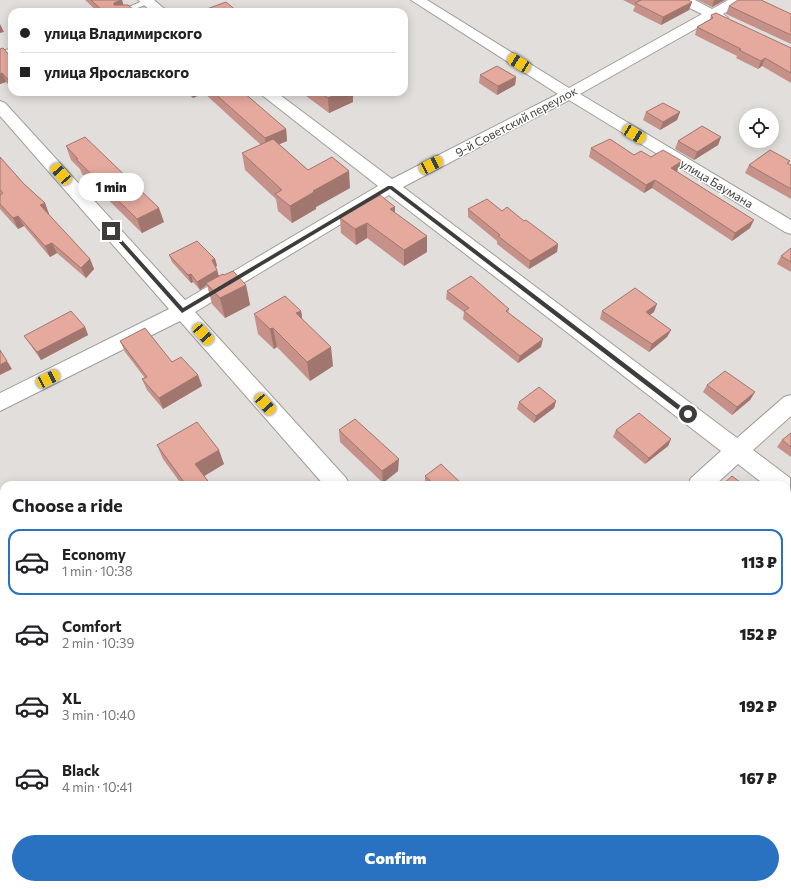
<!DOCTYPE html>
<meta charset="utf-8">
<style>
:root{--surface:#fff;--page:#f6f6f6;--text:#202124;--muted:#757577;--line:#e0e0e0;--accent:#2971c1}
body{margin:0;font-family:Commissioner,sans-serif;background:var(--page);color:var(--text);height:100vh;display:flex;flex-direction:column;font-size:15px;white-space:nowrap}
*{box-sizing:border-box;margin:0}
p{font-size:13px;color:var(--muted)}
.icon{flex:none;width:22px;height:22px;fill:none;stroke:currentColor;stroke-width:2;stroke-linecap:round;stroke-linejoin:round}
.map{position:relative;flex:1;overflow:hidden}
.drawer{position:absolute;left:0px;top:481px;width:791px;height:408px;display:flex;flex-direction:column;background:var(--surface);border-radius:12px 12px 0 0;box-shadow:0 2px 10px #0003}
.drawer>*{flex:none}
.top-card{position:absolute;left:8px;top:8px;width:400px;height:88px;border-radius:12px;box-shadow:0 2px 10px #0003;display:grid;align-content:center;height:88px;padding:0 12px;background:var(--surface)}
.tools{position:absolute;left:739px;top:108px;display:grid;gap:8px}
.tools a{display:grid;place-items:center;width:40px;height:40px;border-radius:50%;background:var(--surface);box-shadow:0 2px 10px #0003;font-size:20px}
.end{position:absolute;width:18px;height:18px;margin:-9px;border:5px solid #3e3d3c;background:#fff;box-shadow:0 0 0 2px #fff}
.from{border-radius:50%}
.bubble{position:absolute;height:28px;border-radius:14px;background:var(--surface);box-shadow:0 2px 10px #0003;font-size:13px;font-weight:800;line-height:28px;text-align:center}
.car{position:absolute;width:12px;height:24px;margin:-12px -6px;border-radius:5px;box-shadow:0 0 3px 1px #0007;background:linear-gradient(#f5c518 24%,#345 0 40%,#f5c518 0 76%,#345 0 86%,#f5c518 0)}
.top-card b{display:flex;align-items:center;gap:14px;height:38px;font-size:15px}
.top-card b+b{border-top:1px solid var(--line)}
.top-card i{width:10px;height:10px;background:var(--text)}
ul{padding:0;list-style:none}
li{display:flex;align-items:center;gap:12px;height:66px;margin:0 8px 6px;padding:0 4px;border:2px solid transparent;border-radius:12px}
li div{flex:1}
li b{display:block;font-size:15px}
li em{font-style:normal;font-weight:800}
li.active{border-color:var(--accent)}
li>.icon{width:36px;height:36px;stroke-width:1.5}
h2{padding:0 12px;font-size:18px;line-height:48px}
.cta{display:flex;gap:8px;margin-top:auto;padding:8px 12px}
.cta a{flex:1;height:46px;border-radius:24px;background:var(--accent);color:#fff;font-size:16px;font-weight:800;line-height:46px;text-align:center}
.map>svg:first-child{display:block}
</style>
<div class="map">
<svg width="791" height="889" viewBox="0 0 791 889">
<rect width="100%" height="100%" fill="#e1dedc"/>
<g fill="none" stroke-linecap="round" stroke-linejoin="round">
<defs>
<g id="service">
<polygon points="145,0 152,2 128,12 117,12"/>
<polygon points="12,48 12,53 0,57 0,52"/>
</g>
<g id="minor">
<polygon points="138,0 154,0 168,12 152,12"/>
<polygon points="411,0 427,0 569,88 702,14 679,3 677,0 695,0 712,9 728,0 745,0 723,14 728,18 726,21 721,22 713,19 580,94 791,220 791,234 785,232 569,100 403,187 737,438 784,397 791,395 791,416 753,450 790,478 790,492 787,493 787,485 765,485 738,464 715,485 688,485 691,478 721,451 389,195 195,312 346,478 349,485 324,485 180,321 0,411 0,393 169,309 0,116 0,101 5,103 185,300 378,186 258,92 276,92 392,179 558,94"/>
<polygon points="0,634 4,636 4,667 0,665"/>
<polygon points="113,885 144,885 145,889 114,889"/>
<polygon points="203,885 237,885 236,889 202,889"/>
<polygon points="685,885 717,885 718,889 686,889"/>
</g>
</defs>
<use href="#service" stroke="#9f9d9b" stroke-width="2"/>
<use href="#minor" stroke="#9f9d9b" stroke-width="2"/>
<use href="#service" fill="#fff" fill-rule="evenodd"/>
<use href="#minor" fill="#fff" fill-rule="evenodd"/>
</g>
<g fill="#c59188">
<polygon points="85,0 122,0 123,5 136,12 98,12"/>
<polygon points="623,0 688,0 692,2 689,10 661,25 633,11 635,6"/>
<polygon points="698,0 725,0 712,7"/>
<polygon points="729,6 791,14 791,44 726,14"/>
<polygon points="711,15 791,48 791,83 762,66 758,69 736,58 737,56 695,35 697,27 710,19"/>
<polygon points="0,49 12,58 12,88 6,82 0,84"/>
<polygon points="480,75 516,77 515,85 497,95 479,83"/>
<polygon points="186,92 243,92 286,129 287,141 279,144 308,170 350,188 316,207 316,209 292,223 278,211 276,199 245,170 242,153 261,145 204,93 193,98"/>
<polygon points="302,92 353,92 353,102 329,113 302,93"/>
<polygon points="646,112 680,112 677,120 660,130 643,120"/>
<polygon points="721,137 718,145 694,160 675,149 678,141"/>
<polygon points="66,146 164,222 142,233 82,174 80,169 71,160"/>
<polygon points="591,148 651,157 679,169 676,172 750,228 732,241 652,188 644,193 589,157"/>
<polygon points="0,157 24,184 45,203 49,214 48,214 90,259 94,269 86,278 57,253 50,257 24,226 18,229 0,209"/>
<polygon points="790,161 788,164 791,165 791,199 745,173 749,165"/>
<polygon points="468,209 502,211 558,244 557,252 529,269 497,244 497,241 468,217"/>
<polygon points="395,213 427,252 404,266 367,238 356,245 341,233 340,218"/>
<polygon points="791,248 791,272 777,264 781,256"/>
<polygon points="169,255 215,259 217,266 215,267 217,270 219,276 224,275 246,285 250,305 225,318 212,304 207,285 200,290 193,282 191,283 172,262"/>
<polygon points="447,291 509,309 508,313 541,347 518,363 463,319 464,312 446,299"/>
<polygon points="301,311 302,319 333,366 310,381 277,347 274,349 258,334 254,314"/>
<polygon points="602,311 654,312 649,315 671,330 667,337 649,352 600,319"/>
<polygon points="85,327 88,335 41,360 29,343 24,336"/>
<polygon points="120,341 172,362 198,375 202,386 163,409 147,390 142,379 145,378 125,352"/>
<polygon points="707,385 755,392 750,400 732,415 703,392"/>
<polygon points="556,401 554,408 534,423 517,409 519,402"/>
<polygon points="339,430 398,471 383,483 340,442"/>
<polygon points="616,430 671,439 668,446 645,464 613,437"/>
<polygon points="791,433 791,457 777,447 782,440"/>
<polygon points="157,445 224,464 204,476 211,485 182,485 163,459"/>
<polygon points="425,476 463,485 427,485 425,483"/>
<polygon points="791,564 791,583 787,580 787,568"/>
<polygon points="544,885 554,885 551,889 547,889"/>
</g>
<g fill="#a0766f">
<polygon points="121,0 122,0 124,7 114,5 114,3"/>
<polygon points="714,0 725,0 712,7"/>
<polygon points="692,2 689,10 661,25 663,17"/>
<polygon points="0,24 4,32 0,33"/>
<polygon points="765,58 762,66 758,69 761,61"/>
<polygon points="2,73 6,82 0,84 0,74"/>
<polygon points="516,77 515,85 497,95 498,86"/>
<polygon points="17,92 30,92 19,96"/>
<polygon points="191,92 203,92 204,93 193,98"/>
<polygon points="342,92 353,92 353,102 329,113 328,98"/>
<polygon points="680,112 677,120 660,130 663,122"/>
<polygon points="286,129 287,141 266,150 265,138"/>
<polygon points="721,137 718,145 694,160 697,152"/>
<polygon points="682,161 679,169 668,177 671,168"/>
<polygon points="349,171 350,188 316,207 316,209 292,223 290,206 313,191"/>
<polygon points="655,180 652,188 644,193 646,185"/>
<polygon points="45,203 49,214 45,216 40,205"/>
<polygon points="395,207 395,222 390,209"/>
<polygon points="159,208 164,222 142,233 137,219"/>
<polygon points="18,216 24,226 18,229 13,218"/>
<polygon points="754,220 750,228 732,241 735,233"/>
<polygon points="367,223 367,238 356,245 355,229"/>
<polygon points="427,236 427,252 404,266 404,250"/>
<polygon points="52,243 57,253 50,257 45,246"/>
<polygon points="558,244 557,252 529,269 530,261"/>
<polygon points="90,259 94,269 86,278 81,268"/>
<polygon points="215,259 217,266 214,268 212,260"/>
<polygon points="217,270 219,278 206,283 207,285 200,290 197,282"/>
<polygon points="191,274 193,282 191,283 188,275"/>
<polygon points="246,285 250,305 225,318 220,298"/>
<polygon points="657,304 654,312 643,320 646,312"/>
<polygon points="301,311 304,330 296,313"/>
<polygon points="85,327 88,335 41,360 37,352"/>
<polygon points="273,328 277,347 274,349 270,329"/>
<polygon points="671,330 667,337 649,352 652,344"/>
<polygon points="543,339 541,347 518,363 520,356"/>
<polygon points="331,347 333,366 310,381 307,362"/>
<polygon points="7,361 12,369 0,375 0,365"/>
<polygon points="198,375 202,386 163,409 159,398"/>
<polygon points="755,392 750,400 732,415 737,407"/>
<polygon points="556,401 554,408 534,423 536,416"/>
<polygon points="671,439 668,446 645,464 649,458"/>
<polygon points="219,450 224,464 201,478 195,464"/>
<polygon points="399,459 398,471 383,483 382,471"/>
<polygon points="4,526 4,536 0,538 0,529"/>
<polygon points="0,836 4,844 4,857 0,848"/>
<polygon points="17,885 23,885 25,889 19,889"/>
</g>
<g fill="#e5a99e" stroke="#a0766f">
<polygon points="91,0 121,0 114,3 114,5 128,5 136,12 104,12"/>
<polygon points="640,0 688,0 692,2 663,17 635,3 641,0"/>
<polygon points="738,0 761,0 791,14 791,35 729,6"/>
<polygon points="226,2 238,12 206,12 204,10"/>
<polygon points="716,13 791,48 791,73 765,58 761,61 739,50 741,49 697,27 713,18 711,15"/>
<polygon points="3,48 12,58 12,84 2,73 0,74 0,49"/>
<polygon points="497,66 516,77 498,86 480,75"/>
<polygon points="213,92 243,92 286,129 265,138"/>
<polygon points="320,92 342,92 328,98"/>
<polygon points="663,103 680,112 663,122 646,112"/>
<polygon points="702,126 721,137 697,152 678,141"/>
<polygon points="85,137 159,208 137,219 76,159 78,159 66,146"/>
<polygon points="273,139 308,170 332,157 349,171 313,191 314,192 290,206 275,194 282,190 242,153"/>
<polygon points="610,139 634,155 641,151 651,157 663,150 682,161 671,168 754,220 735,233 655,180 646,185 591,148"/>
<polygon points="770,150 790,161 787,163 791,165 791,189 749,165"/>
<polygon points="0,157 24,184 45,203 40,205 90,259 81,268 52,243 45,246 18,216 13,218 0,204 0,195 3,193 0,190"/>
<polygon points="380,195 395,207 390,209 427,236 404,250 367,223 355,229 340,218"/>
<polygon points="487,199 502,211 507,207 524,221 526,220 558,244 530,261 498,236 500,235 468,209"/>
<polygon points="197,241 215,259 212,260 217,270 197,282 191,274 188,275 169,255"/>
<polygon points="791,248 791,262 781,256"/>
<polygon points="233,271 246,285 220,298 206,283 223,274 224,275"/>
<polygon points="471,276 509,309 506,311 543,339 520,356 464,311 469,308 447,291"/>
<polygon points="635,288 657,304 646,312 671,330 652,344 602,311"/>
<polygon points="285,296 301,311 296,313 331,347 307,362 273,328 270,329 254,314"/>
<polygon points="71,311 85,327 37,352 24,336"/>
<polygon points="145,328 172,362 181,357 198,375 159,398 142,379 147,377 120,341"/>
<polygon points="0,350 7,361 0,365"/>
<polygon points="725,371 755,392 737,407 707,385"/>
<polygon points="539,387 556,401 536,416 519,402"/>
<polygon points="639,413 671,439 649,458 616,430"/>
<polygon points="355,419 399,459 382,471 339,430"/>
<polygon points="197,422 219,450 195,464 211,485 186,485 157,445"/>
<polygon points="791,433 791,447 782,440"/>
<polygon points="441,464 463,485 435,485 425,476"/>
<polygon points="732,476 744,485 722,485"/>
<polygon points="4,502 4,526 0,529 0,504"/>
<polygon points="791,564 791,573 787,569 787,568"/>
<polygon points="791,663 791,715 787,719 787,667"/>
<polygon points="787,725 791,729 791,775 787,780"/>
<polygon points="0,848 4,857 4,885 17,885 19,889 0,889"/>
<polygon points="346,885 380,885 383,889 347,889 345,886"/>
<polygon points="547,885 554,885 551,889"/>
</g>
<polygon fill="#3e3d3c" points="388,186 392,186 690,413 690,416 686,416 390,189 182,313 109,231 113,230 183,308"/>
<g text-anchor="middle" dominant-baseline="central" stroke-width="3" stroke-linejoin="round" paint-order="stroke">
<g font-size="12" fill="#3e3d3c" stroke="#fff">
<text transform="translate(516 121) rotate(-28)">9-й Советский переулок</text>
<text transform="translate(717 183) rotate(31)">улица Баумана</text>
</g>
</g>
</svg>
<div class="tools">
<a><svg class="icon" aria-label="locate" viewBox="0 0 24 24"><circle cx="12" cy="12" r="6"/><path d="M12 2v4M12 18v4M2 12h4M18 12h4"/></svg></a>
</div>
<i class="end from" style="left:688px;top:414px"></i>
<i class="end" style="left:111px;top:231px"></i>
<div class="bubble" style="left:78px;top:173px;width:66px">1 min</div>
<i class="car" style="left:519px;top:63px;rotate:302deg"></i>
<i class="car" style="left:634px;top:134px;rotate:121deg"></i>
<i class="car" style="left:431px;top:165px;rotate:63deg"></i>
<i class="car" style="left:61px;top:174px;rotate:318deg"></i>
<i class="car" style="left:203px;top:334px;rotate:138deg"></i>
<i class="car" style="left:48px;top:379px;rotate:63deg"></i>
<i class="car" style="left:265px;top:404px;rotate:138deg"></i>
<div class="top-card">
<b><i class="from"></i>улица Владимирского</b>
<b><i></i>улица Ярославского</b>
</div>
<section class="drawer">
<h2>Choose a ride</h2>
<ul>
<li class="active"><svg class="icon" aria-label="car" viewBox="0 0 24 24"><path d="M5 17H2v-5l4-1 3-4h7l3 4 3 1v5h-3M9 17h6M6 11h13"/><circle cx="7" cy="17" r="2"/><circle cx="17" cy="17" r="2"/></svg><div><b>Economy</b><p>1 min · 10:38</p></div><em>113 ₽</em></li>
<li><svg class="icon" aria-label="car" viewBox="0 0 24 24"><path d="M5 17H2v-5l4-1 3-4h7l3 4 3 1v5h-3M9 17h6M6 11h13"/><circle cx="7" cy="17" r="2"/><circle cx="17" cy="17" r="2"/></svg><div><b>Comfort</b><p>2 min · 10:39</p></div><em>152 ₽</em></li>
<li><svg class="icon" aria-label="car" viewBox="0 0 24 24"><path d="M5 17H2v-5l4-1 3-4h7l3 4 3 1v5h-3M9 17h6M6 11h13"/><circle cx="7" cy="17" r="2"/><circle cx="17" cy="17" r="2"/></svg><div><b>XL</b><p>3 min · 10:40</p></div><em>192 ₽</em></li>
<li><svg class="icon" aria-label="car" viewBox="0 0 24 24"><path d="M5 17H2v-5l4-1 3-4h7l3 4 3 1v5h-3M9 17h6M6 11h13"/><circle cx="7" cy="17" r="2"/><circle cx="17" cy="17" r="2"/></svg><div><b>Black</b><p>4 min · 10:41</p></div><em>167 ₽</em></li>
</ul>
<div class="cta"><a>Confirm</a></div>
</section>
</div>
